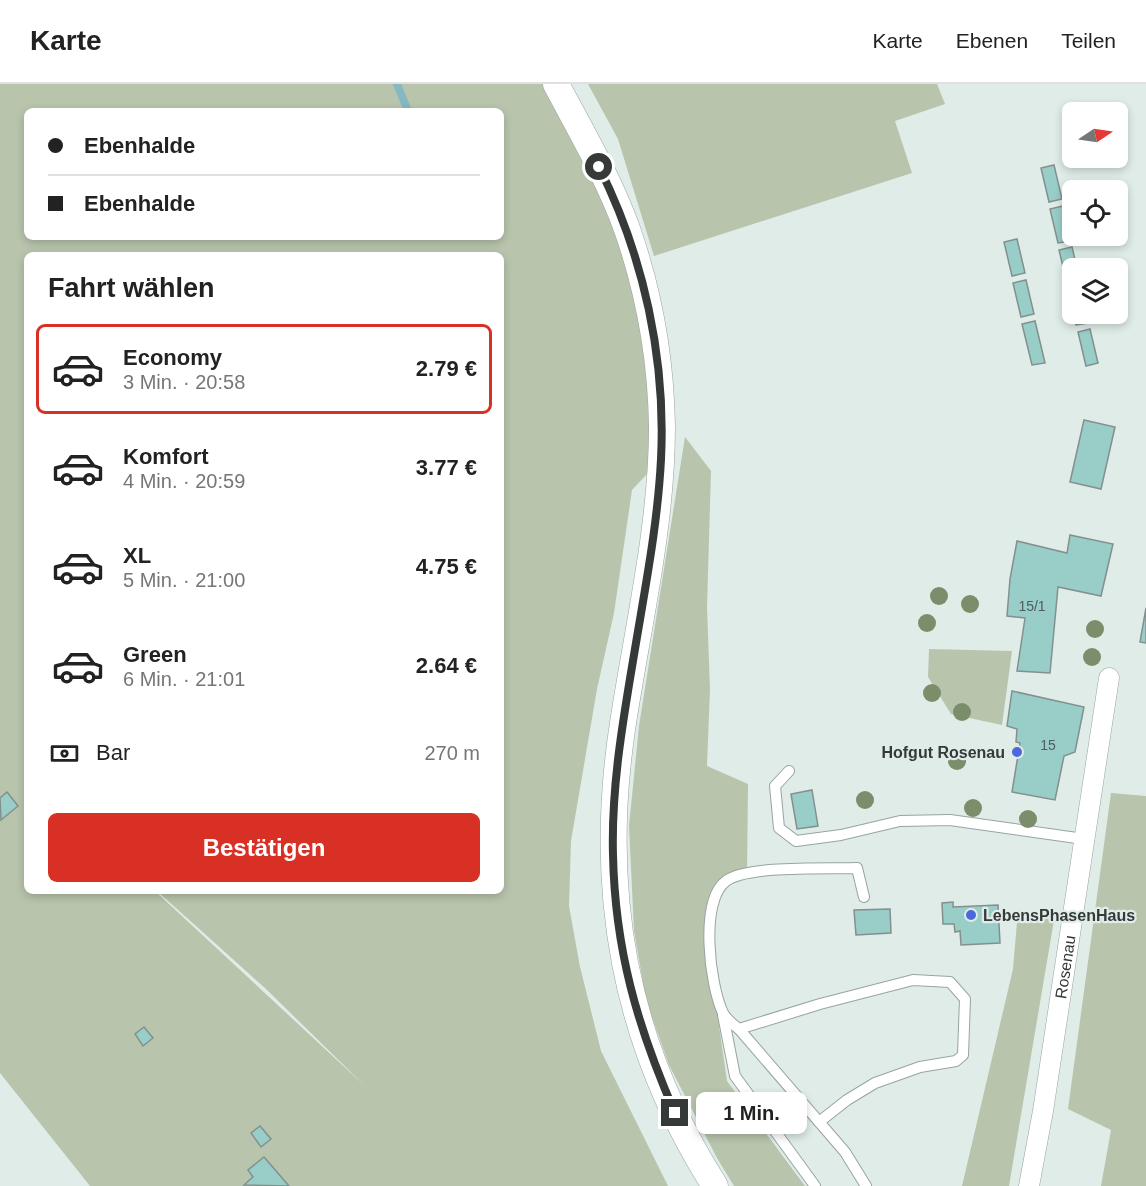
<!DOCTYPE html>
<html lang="de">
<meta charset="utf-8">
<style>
:root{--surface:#fff;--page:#f2f2f2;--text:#222;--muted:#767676;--line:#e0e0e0;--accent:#d93025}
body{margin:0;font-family:Helvetica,sans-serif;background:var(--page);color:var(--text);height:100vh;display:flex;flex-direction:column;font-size:22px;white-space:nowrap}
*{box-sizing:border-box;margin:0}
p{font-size:20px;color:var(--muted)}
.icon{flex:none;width:33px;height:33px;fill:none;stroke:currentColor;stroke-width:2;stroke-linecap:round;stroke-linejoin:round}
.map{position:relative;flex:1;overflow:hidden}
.panel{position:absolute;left:24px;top:168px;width:480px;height:642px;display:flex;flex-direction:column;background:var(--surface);border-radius:9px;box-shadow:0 3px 9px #0003}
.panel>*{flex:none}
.hud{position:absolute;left:24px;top:24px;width:480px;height:132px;border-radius:9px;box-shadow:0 3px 9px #0003;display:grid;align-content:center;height:132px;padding:0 24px;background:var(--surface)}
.needle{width:39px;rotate:77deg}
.fabs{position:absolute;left:1062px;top:18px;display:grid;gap:12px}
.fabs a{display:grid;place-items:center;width:66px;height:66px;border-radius:9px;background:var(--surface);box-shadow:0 3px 9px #0003;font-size:30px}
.end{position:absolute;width:27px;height:27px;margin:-14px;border:8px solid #353a38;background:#fff;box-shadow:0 0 0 3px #fff}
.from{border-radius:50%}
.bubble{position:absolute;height:42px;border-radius:9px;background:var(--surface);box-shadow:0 3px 9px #0003;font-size:20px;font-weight:600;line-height:42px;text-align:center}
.hud b{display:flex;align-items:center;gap:21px;height:57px;font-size:22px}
.hud b+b{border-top:2px solid var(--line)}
.hud i{width:15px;height:15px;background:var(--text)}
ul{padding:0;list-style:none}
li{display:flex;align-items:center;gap:18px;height:90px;margin:0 12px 9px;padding:0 12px;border:3px solid transparent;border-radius:9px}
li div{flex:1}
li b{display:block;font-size:22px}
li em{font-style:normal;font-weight:600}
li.active{border-color:var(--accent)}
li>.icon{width:54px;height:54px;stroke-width:1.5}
h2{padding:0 24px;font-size:27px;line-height:72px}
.pay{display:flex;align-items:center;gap:15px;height:66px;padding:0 24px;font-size:22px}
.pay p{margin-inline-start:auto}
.primary-button{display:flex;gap:12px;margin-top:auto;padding:12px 24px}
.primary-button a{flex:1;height:69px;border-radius:9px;background:var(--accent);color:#fff;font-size:24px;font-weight:600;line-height:69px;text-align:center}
header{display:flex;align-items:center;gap:36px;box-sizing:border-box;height:84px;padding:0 30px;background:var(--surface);border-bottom:2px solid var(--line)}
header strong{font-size:28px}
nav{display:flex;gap:33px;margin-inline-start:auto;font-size:21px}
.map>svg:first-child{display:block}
</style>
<header>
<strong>Karte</strong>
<nav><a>Karte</a><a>Ebenen</a><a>Teilen</a></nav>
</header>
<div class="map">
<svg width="1146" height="1102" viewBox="0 0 1146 1102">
<rect width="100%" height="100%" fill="#dfece7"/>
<g fill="#b8c5ac" fill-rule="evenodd">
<path d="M0 0H556L627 144 661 375 632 406 614 529 597 605 571 757 569 822 580 883 601 967 668 1102H90L0 989ZM27 27H501V153H27ZM27 171H501V807H157L266 905 366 1003 155 807H27Z"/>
<polygon points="588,0 937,0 945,20 895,37 912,89 654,172 618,55"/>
<polygon points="685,353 711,387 707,523 710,605 707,682 748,700 747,789 718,806 710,880 727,997 805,1102 734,1102 717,1074 669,981 646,916 634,847 629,742 639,642"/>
<polygon points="929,565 1012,567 1002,641 951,630 928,593"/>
<polygon points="1111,709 1146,712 1146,1102 1101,1102 1111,1046 1068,1025"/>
<polygon points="1018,826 1054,836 1009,1102 962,1102 1013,885"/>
</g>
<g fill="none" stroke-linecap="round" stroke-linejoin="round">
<polyline stroke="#85b8c1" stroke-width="8" points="397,0 408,27"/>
</g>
<g fill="#98cdc8" stroke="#83908f" stroke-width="1.5">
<polygon points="1054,81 1062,115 1049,118 1041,84"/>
<polygon points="1063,122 1071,157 1058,159 1050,125"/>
<polygon points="1017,155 1025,189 1012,192 1004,158"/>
<polygon points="1072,163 1077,184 1072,184 1072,199 1067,200 1059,166"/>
<polygon points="1026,196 1034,230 1021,233 1013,199"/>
<polygon points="1074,230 1087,230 1089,239 1076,241"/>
<polygon points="1035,237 1045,279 1032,281 1022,240"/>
<polygon points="1090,245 1098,279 1086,282 1078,248"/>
<polygon points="1084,336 1115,343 1101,405 1070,398"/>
<polygon points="1070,451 1113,460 1101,512 1058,503 1050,589 1017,587 1025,534 1007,532 1010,495 1017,457 1067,469"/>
<polygon points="1146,524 1146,559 1140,558"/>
<polygon points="1012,607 1084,623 1075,668 1064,672 1055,716 1012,708 1020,659 1016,658 1017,645 1007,642"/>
<polygon points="812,706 818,742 797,745 791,710"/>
<polygon points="7,708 18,722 1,736 0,714"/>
<polygon points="953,818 953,823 998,821 1000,859 961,861 960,847 955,848 954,840 943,840 942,819"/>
<polygon points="890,825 891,849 856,851 854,826"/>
<polygon points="144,943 153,954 143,962 135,950"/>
<polygon points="260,1042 271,1055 261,1063 251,1049"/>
<polygon points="264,1073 289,1102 244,1101 253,1093 248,1086"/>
</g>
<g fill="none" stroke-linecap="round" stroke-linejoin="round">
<defs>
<g id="service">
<polyline points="789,687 775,702 779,744 796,757 841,751 900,737 950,736 1084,755"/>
<path d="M864 813 857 784C828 785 747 781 726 797 699 817 710 902 723 929 727 936 732 940 739 945L845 1068 866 1102"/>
<polyline points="723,931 735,992 815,1102"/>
<polyline points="739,945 820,920 913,896 950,898 965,915 963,971 956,977 920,983 875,999 847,1016 819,1038"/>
</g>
<g id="minor">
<path id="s1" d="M1029 1102 1043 1027 1109 594"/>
</g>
<path id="tertiary" d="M556 0C581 47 609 95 627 145 649 208 661 276 662 343 662 442 638 541 623 639 597 806 624 959 715 1102"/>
</defs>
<use href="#service" stroke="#98a49f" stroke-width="12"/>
<use href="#minor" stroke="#98a49f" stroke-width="21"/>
<use href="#tertiary" stroke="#98a49f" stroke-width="27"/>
<use href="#service" stroke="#fff" stroke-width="10"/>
<use href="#minor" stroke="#fff" stroke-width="20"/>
<use href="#tertiary" stroke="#fff" stroke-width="26"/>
</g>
<g fill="#7b8d6b">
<circle cx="939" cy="512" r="9"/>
<circle cx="970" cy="520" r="9"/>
<circle cx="927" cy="539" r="9"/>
<circle cx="1095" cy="545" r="9"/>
<circle cx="1092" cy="573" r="9"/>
<circle cx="932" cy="609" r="9"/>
<circle cx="962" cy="628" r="9"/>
<circle cx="957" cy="677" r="9"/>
<circle cx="865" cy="716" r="9"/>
<circle cx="973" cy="724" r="9"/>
<circle cx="1028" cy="735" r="9"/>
</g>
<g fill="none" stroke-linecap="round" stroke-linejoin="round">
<path stroke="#353a38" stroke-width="8" d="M599 83C644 173 666 275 661 375 658 435 647 494 637 553 625 625 611 698 613 771 615 865 637 942 675 1029"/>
</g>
<g fill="#4a69dd" stroke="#dfece7" stroke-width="2">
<circle cx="1017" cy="668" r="6"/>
<circle cx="971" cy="831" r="6"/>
</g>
<g text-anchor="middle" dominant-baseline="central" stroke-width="4.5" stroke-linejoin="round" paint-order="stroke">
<g font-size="14" fill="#4e5f5c">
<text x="1032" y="522">15/1</text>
<text x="1048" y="661">15</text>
</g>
<g font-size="16" font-weight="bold" fill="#353a38" stroke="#dfece7" text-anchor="end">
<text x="1005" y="668">Hofgut Rosenau</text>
<text x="983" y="831" text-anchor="start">LebensPhasenHaus</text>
</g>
<g font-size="16" fill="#353a38" stroke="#dfece7">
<text stroke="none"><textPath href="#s1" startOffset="222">Rosenau</textPath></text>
</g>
</g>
</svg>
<div class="fabs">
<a><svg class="needle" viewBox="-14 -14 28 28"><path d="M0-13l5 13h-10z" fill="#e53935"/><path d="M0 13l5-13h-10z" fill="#767676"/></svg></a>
<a><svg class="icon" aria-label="locate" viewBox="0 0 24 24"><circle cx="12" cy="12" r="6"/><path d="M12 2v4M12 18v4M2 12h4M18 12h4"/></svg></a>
<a><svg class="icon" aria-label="layers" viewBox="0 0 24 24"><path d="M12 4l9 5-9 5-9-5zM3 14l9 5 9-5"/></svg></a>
</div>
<i class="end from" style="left:599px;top:83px"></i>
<i class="end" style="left:675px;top:1029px"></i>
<div class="bubble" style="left:696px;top:1008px;width:111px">1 Min.</div>
<div class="hud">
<b><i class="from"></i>Ebenhalde</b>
<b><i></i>Ebenhalde</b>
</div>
<section class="panel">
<h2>Fahrt wählen</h2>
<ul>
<li class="active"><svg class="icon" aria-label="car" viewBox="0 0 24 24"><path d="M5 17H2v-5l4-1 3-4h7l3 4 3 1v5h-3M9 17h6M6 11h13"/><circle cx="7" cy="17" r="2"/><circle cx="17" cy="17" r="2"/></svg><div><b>Economy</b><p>3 Min. · 20:58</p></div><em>2.79 €</em></li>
<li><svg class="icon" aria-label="car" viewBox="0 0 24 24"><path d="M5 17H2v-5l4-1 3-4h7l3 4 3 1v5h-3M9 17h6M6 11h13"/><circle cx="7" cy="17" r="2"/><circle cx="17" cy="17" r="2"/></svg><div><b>Komfort</b><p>4 Min. · 20:59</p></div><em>3.77 €</em></li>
<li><svg class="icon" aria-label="car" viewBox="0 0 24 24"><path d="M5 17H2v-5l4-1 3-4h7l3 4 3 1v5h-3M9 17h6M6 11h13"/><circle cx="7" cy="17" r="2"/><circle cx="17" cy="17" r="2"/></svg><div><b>XL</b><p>5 Min. · 21:00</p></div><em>4.75 €</em></li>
<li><svg class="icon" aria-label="car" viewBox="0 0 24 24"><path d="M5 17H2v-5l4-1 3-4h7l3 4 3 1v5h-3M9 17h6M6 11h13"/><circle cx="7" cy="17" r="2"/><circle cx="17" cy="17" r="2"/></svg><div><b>Green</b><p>6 Min. · 21:01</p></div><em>2.64 €</em></li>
</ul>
<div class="pay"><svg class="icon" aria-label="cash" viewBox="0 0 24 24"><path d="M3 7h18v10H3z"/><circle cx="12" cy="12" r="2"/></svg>Bar<p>270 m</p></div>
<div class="primary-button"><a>Bestätigen</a></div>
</section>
</div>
